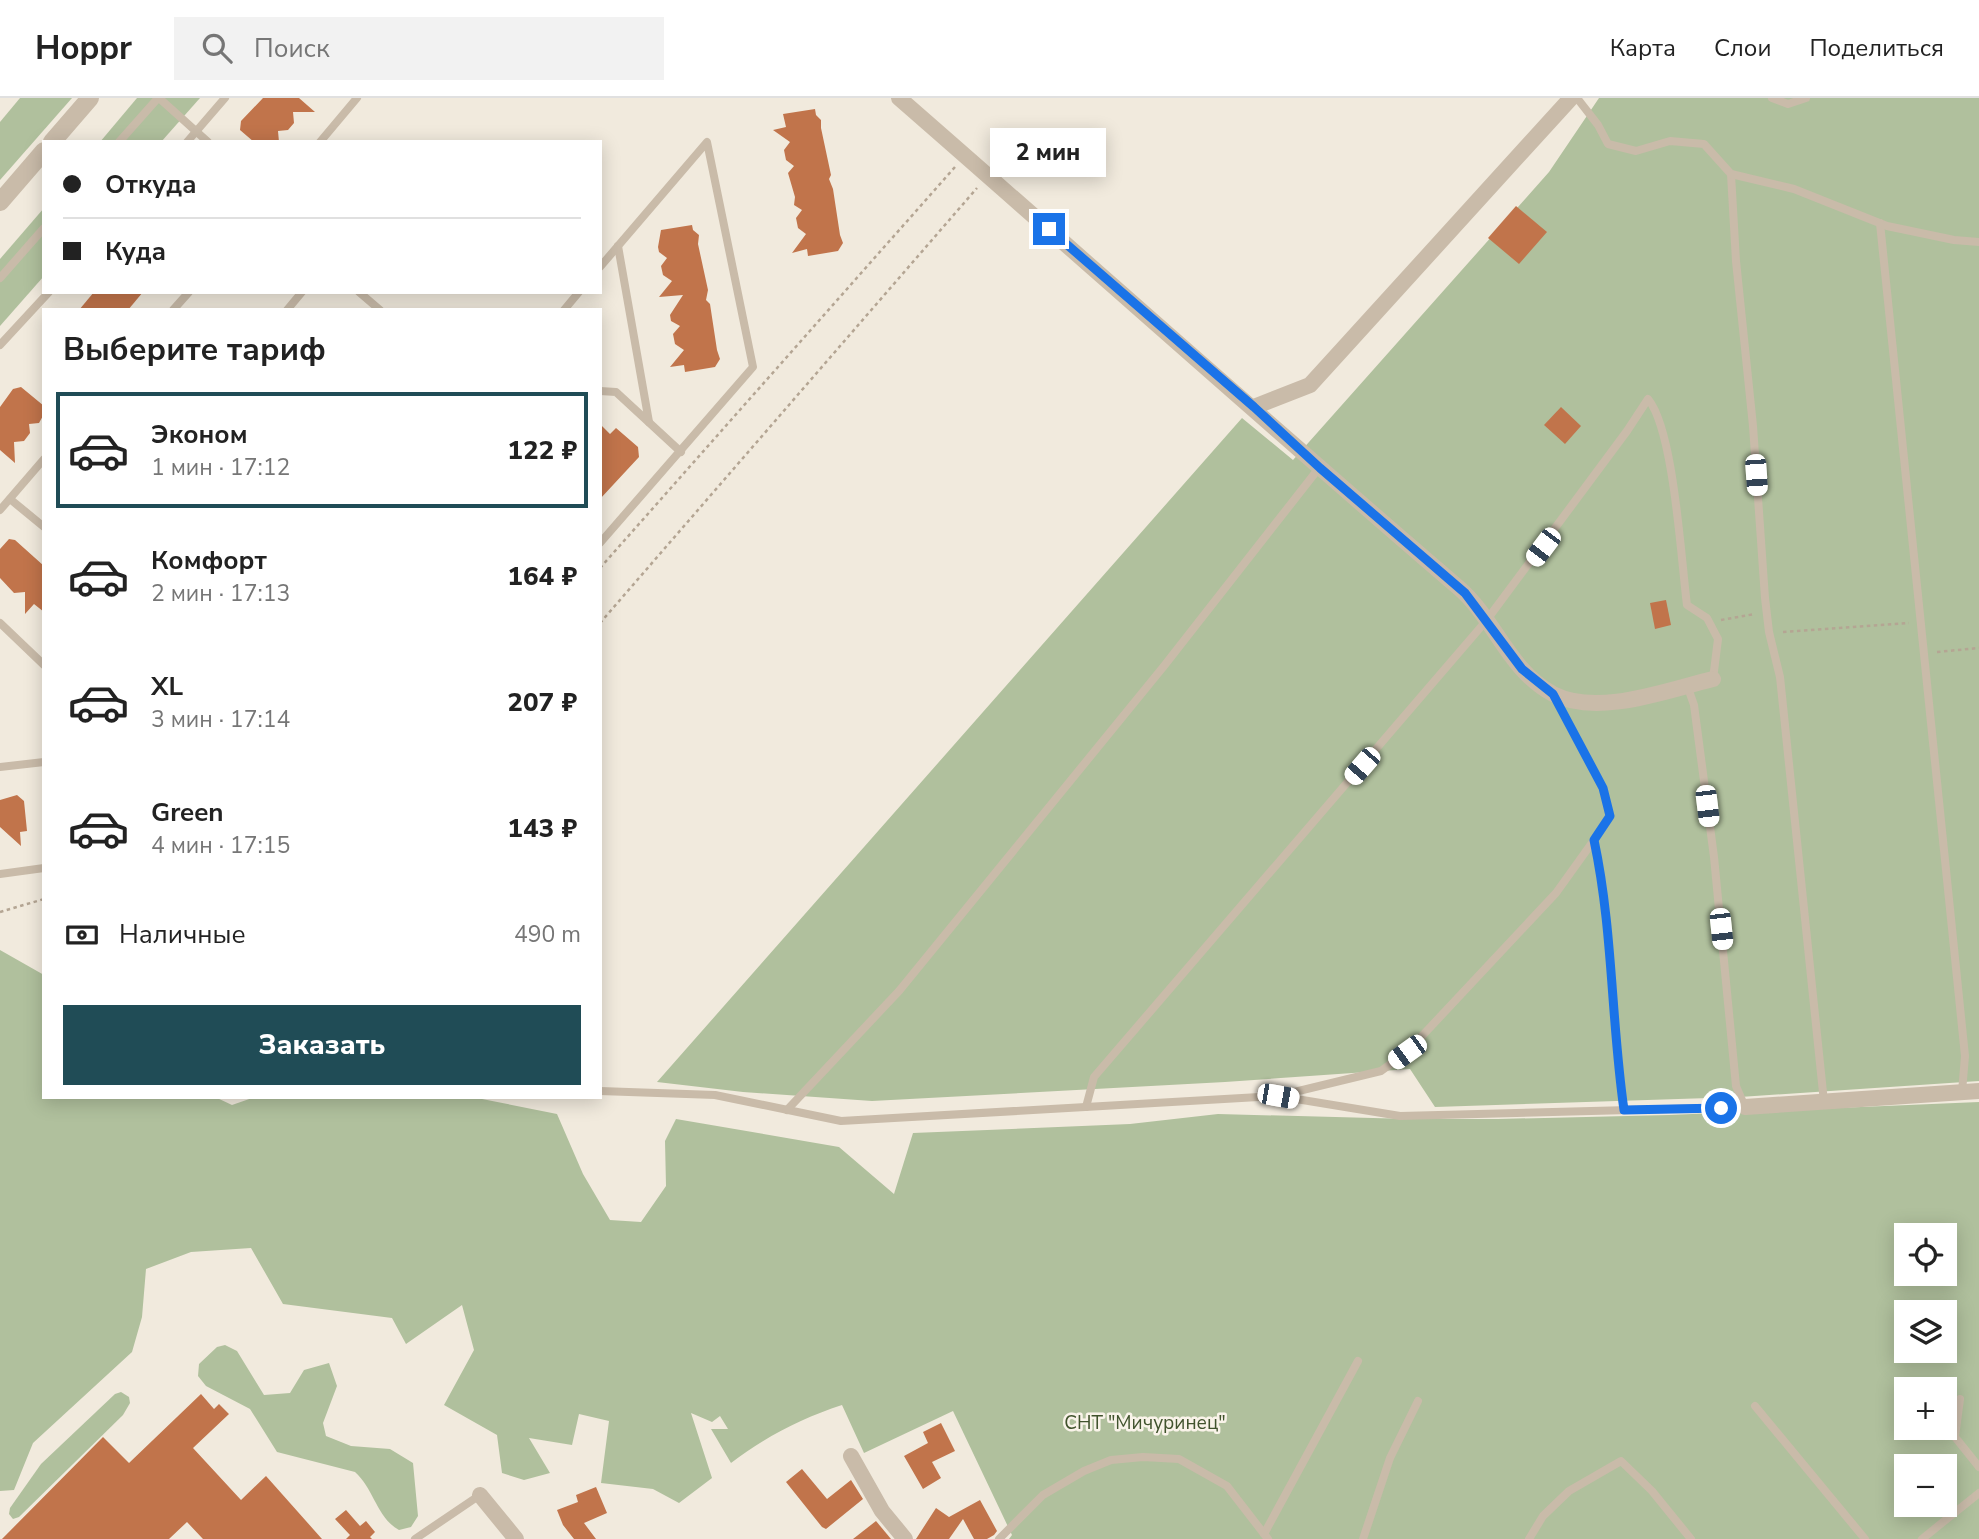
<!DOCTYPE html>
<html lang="ru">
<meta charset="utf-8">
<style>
:root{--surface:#fff;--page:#f2f2f2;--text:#222;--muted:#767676;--line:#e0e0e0;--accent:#204c56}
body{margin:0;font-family:"Nunito Sans",sans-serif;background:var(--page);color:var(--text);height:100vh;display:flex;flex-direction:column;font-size:26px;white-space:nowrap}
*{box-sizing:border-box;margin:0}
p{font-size:23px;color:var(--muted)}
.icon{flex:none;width:38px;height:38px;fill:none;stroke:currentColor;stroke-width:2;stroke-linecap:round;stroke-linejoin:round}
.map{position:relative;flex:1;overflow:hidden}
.side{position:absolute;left:42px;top:210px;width:560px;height:791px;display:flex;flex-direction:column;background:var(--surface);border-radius:0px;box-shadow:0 4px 18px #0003}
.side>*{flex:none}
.guide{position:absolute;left:42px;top:42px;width:560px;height:154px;border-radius:0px;box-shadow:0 4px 18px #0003;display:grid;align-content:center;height:154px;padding:0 21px;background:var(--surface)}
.controls{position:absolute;left:1894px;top:1125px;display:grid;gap:14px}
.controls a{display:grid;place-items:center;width:63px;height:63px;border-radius:0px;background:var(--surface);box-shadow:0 4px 18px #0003;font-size:35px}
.end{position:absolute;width:32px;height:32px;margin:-16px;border:9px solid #1a73e8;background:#fff;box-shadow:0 0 0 4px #fff}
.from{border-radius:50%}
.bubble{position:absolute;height:49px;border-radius:0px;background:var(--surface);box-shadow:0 4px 18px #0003;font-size:23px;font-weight:800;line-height:49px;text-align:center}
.car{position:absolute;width:21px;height:42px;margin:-21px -10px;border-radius:9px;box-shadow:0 0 5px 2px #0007;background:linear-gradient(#fff 24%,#345 0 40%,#fff 0 76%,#345 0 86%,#fff 0)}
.guide b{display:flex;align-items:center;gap:24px;height:66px;font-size:26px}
.guide b+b{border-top:2px solid var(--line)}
.guide i{width:18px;height:18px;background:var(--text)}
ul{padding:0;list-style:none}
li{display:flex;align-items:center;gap:21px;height:116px;margin:0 14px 10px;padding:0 7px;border:4px solid transparent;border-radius:0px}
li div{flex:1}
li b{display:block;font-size:26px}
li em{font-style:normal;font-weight:800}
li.active{border-color:var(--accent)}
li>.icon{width:63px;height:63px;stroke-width:1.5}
h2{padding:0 21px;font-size:32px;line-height:84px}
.pay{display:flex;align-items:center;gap:18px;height:77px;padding:0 21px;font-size:26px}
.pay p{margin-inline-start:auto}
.primary-button{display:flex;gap:14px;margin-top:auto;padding:14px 21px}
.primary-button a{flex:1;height:80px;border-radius:0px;background:var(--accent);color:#fff;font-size:28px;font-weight:800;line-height:80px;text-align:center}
header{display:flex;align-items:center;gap:42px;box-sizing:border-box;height:98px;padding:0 35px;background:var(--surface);border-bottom:2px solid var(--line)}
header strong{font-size:33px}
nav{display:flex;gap:38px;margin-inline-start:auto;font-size:24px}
.search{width:490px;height:63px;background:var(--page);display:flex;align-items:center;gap:18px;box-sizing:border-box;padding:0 24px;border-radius:0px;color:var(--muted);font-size:26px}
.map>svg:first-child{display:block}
</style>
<header>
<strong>Hoppr</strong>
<div class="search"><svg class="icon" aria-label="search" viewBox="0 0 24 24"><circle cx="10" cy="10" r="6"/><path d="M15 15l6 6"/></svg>Поиск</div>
<nav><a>Карта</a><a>Слои</a><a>Поделиться</a></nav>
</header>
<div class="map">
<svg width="1979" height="1441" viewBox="0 0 1979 1441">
<rect width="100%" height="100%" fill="#f1eadd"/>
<g fill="#b0c09d" fill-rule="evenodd">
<polygon points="20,0 72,0 0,82 0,24"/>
<polygon points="137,0 200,0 161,44 100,44"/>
<polygon points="1599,0 1979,0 1979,983 1740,999 1435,1009 1410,971 1225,984 872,1003 743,994 657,984 1242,320 1293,362 1549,74"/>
<polygon points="44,110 44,178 0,228 0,161"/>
<path d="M0 852 44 877V999H215L232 1007 255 999H461L477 1000 557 1016 583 1076 610 1122 641 1124 666 1088 665 1043 676 1021 839 1049 894 1096 913 1035 1130 1026 1218 1016 1410 1021H1498L1669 1017 1979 1004V1441H1009L1012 1437 953 1313 864 1355 842 1307C802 1320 765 1339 731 1365L711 1331H728L720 1318 712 1324 691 1315 712 1380 679 1405 653 1391 601 1385 609 1323 579 1316 572 1347 529 1340 550 1375 524 1382 502 1375 497 1337 444 1307 474 1252 462 1207 406 1246 392 1220 283 1206 251 1150 191 1154 146 1171 142 1219 132 1254 33 1345 14 1392 0 1393ZM1906 1138H1944V1176H1906ZM1906 1214H1944V1253H1906ZM1906 1292H1944V1330H1906ZM1906 1368H1944V1407H1906Z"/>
<path d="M225 1247 237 1253 264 1297 290 1295 304 1272 329 1265 337 1288 323 1325 326 1338 351 1348 390 1351 413 1365 418 1418 411 1429 399 1432C377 1420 374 1391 355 1374L277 1354 250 1311 206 1288 198 1278 199 1266 217 1249Z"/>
<polygon points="121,1294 129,1299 130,1305 123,1317 19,1419 13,1421 9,1416 10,1410 41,1366 115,1296"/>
</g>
<g fill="#c1744b">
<polygon points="263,0 299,0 315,14 293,14 294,25 288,32 278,33 279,44 254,44 240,32 241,23"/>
<polygon points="815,11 816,17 821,22 821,30 831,77 829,81 833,91 840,137 843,145 838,153 808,158 807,151 792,155 806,136 798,130 796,120 802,112 794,107 795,99 788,75 794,68 786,62 784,52 790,44 773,32 786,29 783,16"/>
<polygon points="1516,108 1547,134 1519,166 1488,140"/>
<polygon points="692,127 693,132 699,137 698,146 708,192 706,202 710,206 717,252 720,261 715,269 685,274 684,267 670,269 684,252 675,246 673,236 680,228 671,223 670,217 683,197 659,199 672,183 663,177 661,168 667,160 659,154 658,149 661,132"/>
<polygon points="94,194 143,194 128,212 79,212"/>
<polygon points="21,289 44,308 44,316 39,325 29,326 30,335 24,343 14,344 15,365 0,352 0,309 13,291"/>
<polygon points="1561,309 1581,328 1565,346 1544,327"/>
<polygon points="600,326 610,336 616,330 638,349 639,359 600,401"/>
<polygon points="9,441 15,442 44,468 44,514 34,506 25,516 25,494 14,495 0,480 0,451"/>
<polygon points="1666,502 1671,527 1655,531 1650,505"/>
<polygon points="17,697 24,703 27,733 20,734 21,748 0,729 0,702"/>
<polygon points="201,1296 214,1311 219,1306 229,1316 193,1350 241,1402 266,1378 322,1441 203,1441 187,1424 169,1441 2,1441 103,1339 129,1365"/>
<polygon points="941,1325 955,1353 932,1364 941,1380 923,1391 904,1358 928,1345 923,1334"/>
<polygon points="802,1371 827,1401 851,1382 863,1401 826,1431 822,1429 786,1384"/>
<polygon points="596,1389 607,1415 584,1425 596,1441 574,1441 563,1427 557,1412 578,1404 576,1397"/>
<polygon points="980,1402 997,1433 994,1437 987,1441 974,1441 963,1421 949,1441 916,1441 936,1410 949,1419"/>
<polygon points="346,1412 360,1428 366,1423 375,1434 370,1439 372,1441 346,1441 350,1437 335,1421"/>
<polygon points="876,1423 891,1441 853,1441"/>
</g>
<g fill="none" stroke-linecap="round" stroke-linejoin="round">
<g stroke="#b4a593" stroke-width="2.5" stroke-dasharray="3.5 3.5" stroke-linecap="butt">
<polyline points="600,470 955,69"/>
<polyline points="1721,522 1755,516"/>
<polyline points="600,525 977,90"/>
<polyline points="1783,534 1909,525"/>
<polyline points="1937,554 1979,550"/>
<polyline points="0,814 44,801"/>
</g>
<g stroke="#c9bba9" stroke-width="8">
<polyline points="159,0 208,44"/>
<polyline points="1577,0 1598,27 1608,46 1636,53 1670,43 1704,46 1731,76 1736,163 1753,328 1765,500 1769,534 1780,579 1824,1004"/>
<polyline points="1772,0 1788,6 1806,0"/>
<polyline points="119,44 158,0"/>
<polyline points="187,44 225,0"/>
<polyline points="320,44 357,0"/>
<polyline points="1731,76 1794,91 1887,128 1954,142 1979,144"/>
<polyline points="1880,125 1965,958 1962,994"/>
<polyline points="618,148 649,324"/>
<polyline points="600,169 707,44 753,269 600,445"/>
<polyline points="0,180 44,130"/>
<polyline points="359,194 380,212"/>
<polyline points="173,212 189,194"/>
<polyline points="287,212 302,194"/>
<polyline points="564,212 579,194"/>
<polyline points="0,247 49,194"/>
<polyline points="600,293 616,294 681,354"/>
<polyline points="10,401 44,429"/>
<polyline points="0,412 44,361"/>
<polyline points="0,525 44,567"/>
<path d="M1554 598 1603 690 1610 718 1594 742C1613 831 1611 922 1624 1012"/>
<polyline points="0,669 44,664"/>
<polyline points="0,776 44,770"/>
<polyline points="600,993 715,997 841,1023 1278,998 1400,1018 1745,1009 1736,988 1714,759 1694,607 1687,587"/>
<polyline points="1282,997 1381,973 1407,954 1556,795 1594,742"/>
<path d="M1086 1009 1094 979 1486 523 1627 333 1648 301C1674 332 1681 462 1687 507L1707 520 1718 541 1713 581"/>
<polyline points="787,1012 899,893 1164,568 1319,370"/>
<polyline points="1960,1301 1955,1339 1979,1369"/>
<polyline points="1755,1308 1865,1441"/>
<polyline points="1264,1436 1358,1263"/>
<polyline points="415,1441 480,1397"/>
<polyline points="999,1441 1043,1397 1084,1373 1111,1362 1143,1359 1179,1361 1227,1388 1268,1441"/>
<polyline points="1363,1441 1390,1360 1418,1303"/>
<polyline points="1529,1441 1543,1418 1569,1393 1621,1363 1652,1393 1691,1441"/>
<polyline points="1922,1441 1979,1395"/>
</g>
<g stroke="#c9bba9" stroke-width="16">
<path d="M899 0C1086 163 1271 329 1459 490 1495 521 1508 572 1553 596 1598 619 1667 592 1713 581"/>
<polyline points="1254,309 1310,287 1571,0"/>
<polyline points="1745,1009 1979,993"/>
<polyline points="851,1358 882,1413 905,1441"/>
<polyline points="480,1397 516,1441"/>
</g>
<g stroke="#c9bba9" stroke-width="18">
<polyline points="52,44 90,0"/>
<polyline points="0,104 44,53"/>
</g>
</g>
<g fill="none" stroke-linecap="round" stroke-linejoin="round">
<path stroke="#1a73e8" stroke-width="9" d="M1049 131 1254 309 1320 370 1465 495 1522 571 1553 596 1603 690 1610 718 1594 742C1613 831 1611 922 1624 1012L1721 1010"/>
</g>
<g text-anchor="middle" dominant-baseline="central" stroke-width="5" stroke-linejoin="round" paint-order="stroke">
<g font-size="19" fill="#41532d" stroke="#f9f3e9">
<text x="1145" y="1325">СНТ "Мичуринец"</text>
</g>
</g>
</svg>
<div class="controls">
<a><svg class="icon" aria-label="locate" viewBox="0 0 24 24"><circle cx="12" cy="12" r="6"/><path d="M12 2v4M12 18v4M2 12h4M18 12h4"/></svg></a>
<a><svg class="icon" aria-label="layers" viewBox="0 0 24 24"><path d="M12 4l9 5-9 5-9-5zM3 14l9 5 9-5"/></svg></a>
<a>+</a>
<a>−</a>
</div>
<i class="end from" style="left:1721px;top:1010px"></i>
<i class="end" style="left:1049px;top:131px"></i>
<div class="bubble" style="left:990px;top:30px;width:116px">2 мин</div>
<i class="car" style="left:1756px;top:377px;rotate:176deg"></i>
<i class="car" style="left:1543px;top:449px;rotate:217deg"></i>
<i class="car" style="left:1362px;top:668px;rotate:221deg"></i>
<i class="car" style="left:1707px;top:708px;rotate:173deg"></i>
<i class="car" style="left:1721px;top:831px;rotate:174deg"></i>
<i class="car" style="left:1407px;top:954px;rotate:234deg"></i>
<i class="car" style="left:1278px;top:998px;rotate:100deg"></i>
<div class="guide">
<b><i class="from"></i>Откуда</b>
<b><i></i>Куда</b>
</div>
<section class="side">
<h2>Выберите тариф</h2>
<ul>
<li class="active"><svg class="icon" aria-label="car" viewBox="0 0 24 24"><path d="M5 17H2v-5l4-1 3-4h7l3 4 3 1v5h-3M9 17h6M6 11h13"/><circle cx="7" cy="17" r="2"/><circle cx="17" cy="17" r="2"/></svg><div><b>Эконом</b><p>1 мин · 17:12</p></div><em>122 ₽</em></li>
<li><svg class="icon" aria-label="car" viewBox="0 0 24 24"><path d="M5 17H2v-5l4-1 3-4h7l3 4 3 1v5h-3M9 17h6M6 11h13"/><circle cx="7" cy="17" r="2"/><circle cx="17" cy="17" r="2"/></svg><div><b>Комфорт</b><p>2 мин · 17:13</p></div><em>164 ₽</em></li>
<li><svg class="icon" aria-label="car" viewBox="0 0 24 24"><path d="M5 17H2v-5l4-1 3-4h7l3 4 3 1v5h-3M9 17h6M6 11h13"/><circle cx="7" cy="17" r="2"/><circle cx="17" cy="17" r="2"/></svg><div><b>XL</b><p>3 мин · 17:14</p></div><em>207 ₽</em></li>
<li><svg class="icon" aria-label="car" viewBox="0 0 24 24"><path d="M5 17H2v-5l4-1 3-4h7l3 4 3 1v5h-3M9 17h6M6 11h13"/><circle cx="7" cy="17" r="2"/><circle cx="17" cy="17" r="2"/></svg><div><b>Green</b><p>4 мин · 17:15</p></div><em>143 ₽</em></li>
</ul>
<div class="pay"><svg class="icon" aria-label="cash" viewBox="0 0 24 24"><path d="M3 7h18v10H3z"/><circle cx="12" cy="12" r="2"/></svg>Наличные<p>490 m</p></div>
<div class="primary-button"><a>Заказать</a></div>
</section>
</div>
